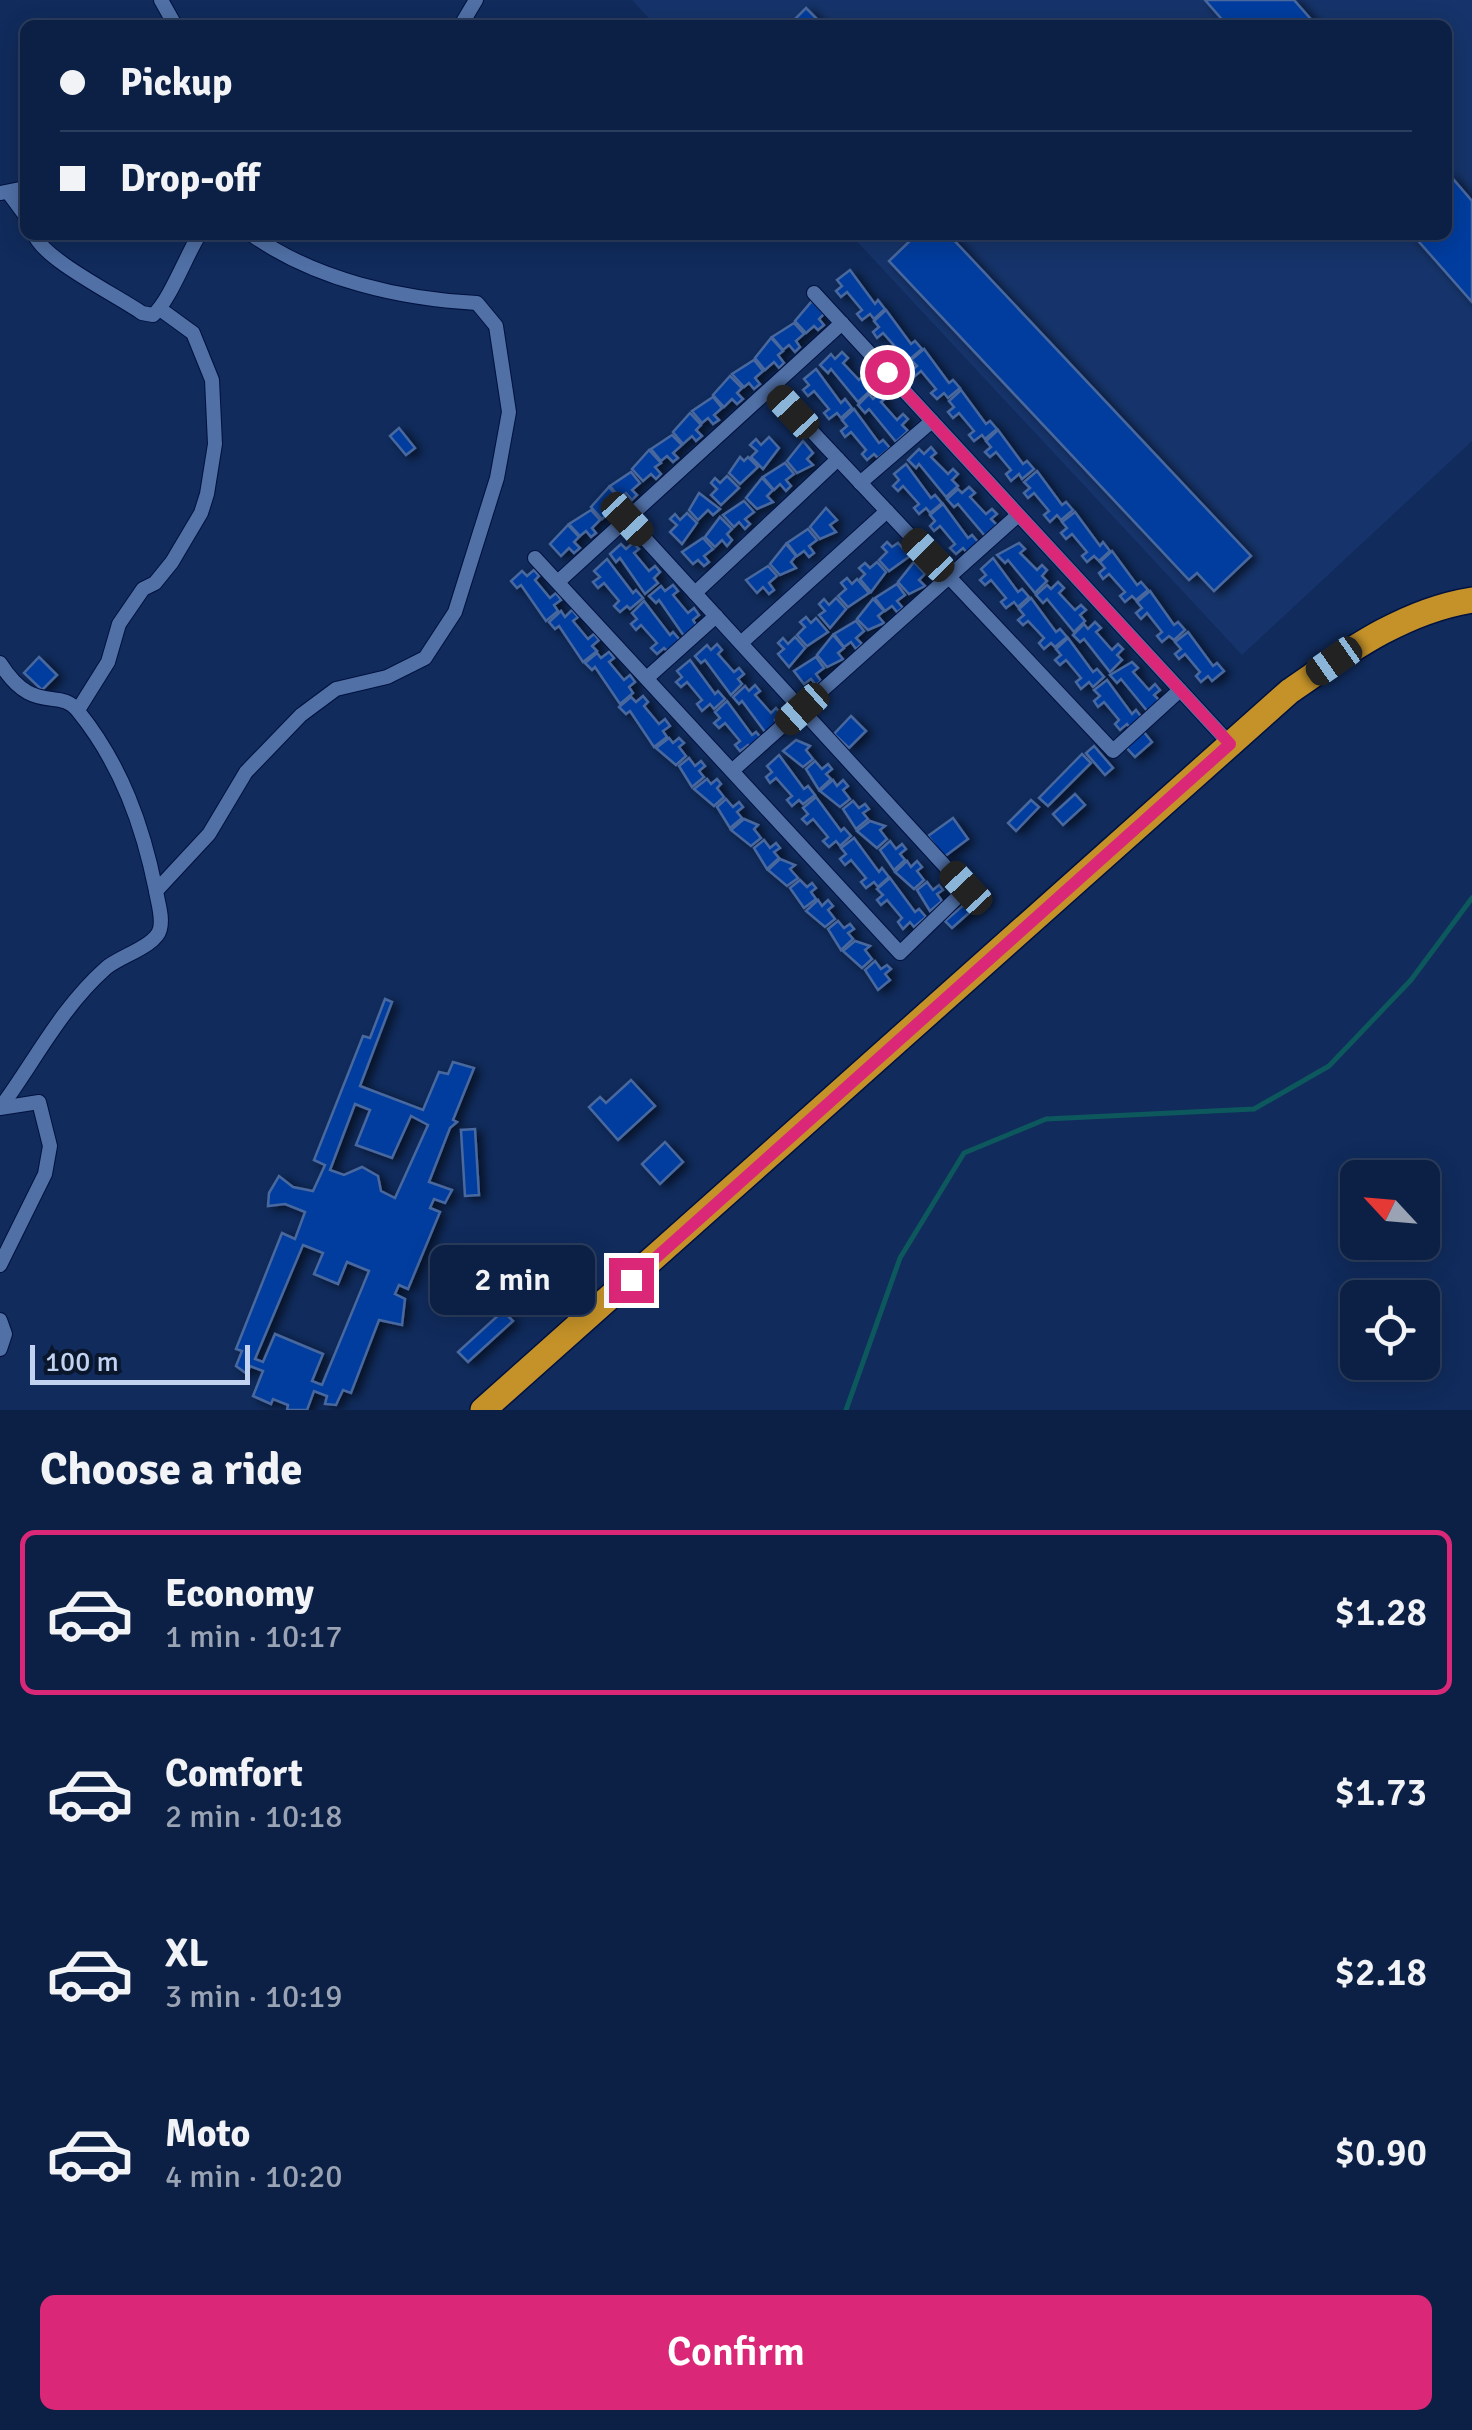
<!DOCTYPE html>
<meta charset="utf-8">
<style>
:root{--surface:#0c2045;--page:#1a2d50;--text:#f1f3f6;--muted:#9aa3b3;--line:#2c3e5e;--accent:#db2777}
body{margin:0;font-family:Signika,sans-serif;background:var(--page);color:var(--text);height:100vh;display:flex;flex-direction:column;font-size:38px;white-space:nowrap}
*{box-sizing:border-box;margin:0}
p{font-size:32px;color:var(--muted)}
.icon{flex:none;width:55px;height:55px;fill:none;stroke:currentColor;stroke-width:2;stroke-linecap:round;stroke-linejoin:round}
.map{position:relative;height:1410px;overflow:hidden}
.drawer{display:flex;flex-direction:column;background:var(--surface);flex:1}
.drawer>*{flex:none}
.banner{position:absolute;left:20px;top:20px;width:1432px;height:220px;border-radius:15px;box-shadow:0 5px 25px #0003,0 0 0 2px var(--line);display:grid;align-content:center;height:220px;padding:0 40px;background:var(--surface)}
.needle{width:65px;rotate:296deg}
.tools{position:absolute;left:1340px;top:1160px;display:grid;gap:20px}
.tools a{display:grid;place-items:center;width:100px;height:100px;border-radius:15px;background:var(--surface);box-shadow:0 5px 25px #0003,0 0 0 2px var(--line);font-size:50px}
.scale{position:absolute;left:30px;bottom:25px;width:220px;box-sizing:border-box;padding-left:10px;border:5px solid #c1d3f1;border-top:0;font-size:28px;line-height:35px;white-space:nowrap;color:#c1d3f1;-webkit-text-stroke:8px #09162b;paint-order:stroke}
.end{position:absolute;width:45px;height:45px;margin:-22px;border:12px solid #db2777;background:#fff;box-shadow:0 0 0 5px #fff}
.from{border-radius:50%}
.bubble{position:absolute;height:70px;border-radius:15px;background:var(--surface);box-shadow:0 5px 25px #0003,0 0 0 2px var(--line);font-size:32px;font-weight:600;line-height:70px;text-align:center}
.car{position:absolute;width:30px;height:60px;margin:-30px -15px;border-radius:12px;box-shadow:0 0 8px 2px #0007;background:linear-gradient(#222 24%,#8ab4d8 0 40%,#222 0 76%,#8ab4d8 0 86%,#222 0)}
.banner b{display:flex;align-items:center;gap:35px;height:95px;font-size:38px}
.banner b+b{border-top:2px solid var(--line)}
.banner i{width:25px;height:25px;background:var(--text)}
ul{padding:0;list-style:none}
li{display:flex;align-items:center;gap:30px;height:165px;margin:0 20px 15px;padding:0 20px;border:5px solid transparent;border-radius:15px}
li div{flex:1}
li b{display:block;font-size:38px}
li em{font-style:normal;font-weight:600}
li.active{border-color:var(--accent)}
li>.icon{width:90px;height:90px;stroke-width:1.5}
h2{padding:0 40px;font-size:45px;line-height:120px}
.cta{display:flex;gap:20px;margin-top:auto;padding:20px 40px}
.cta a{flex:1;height:115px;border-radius:15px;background:var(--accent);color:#fff;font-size:40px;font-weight:600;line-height:115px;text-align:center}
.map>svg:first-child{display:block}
</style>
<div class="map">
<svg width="1472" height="1410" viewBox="0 0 1472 1410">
<defs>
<filter id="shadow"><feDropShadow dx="5.5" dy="3" stdDeviation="5" flood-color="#0009"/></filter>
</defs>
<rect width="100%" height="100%" fill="#102b5c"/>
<polygon fill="#16346b" points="632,0 1472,0 1472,441 1242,655 851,235 1448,235 1448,25 655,25"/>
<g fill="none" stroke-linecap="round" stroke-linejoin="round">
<polyline stroke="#0d585c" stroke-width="5" points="846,1410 900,1258 964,1153 1046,1119 1254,1109 1329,1066 1411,980 1472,898"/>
</g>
<g fill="#003d9f" stroke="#49689e" stroke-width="2.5" fill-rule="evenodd" filter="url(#shadow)">
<polygon points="1205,0 1294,0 1316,25 1227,25"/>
<polygon points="806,8 823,25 789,25"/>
<polygon points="1448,173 1472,201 1472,302 1413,235 1448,235"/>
<polygon points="916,235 949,235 1251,556 1214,591 1197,573 1189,580 889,261"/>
<polygon points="850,270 875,304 878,300 885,309 874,319 870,314 862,320 857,314 862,310 847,292 841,297 836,291 842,286 837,280"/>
<polygon points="812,301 824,314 819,319 824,325 818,330 814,326 806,333 795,321"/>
<polygon points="886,310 911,344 915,341 922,349 910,359 906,355 899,361 894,355 899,351 883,333 877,338 873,332 879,327 874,321"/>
<polygon points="794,323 804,334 796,341 800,347 795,352 789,345 783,350 772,337"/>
<polygon points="771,338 783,351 778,355 784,363 779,368 774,362 765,370 755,358"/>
<polygon points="924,349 949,383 953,380 960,388 948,398 944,393 937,399 931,393 936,389 921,371 915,376 911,371 917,366 911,360"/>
<polygon points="842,352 848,358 843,363 859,380 865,374 870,380 864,385 870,391 858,402 831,369 828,373 820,365 831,354 835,359"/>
<polygon points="754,360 763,371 755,378 760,384 754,389 749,383 744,387 732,374"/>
<polygon points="816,369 841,403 845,399 852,408 841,418 837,413 829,419 824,413 829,409 814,391 808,396 803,390 809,385 804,379"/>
<polygon points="730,376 742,388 737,393 743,399 737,404 732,399 724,407 713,395"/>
<polygon points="961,390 986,424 990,421 997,429 985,439 982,435 974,441 969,435 974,431 959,413 953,418 948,412 954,407 949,401"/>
<polygon points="880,392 886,398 881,402 897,420 903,414 908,419 902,425 908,431 896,442 869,409 865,413 858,405 869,394 873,399"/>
<polygon points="713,397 722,408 714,415 719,420 713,424 708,418 702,423 692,411"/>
<polygon points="854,409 879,443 883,440 890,448 878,458 874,454 867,460 862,454 866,450 851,432 845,437 841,431 847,426 842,420"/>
<polygon points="690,413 701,425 696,430 702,436 696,441 692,436 683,444 673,432"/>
<polygon points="399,428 415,448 406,455 390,436"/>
<polygon points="998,430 1023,464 1027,461 1034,469 1022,479 1019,474 1011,481 1006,474 1011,470 996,452 990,457 985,452 991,447 986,441"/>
<polygon points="672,435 682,445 673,453 678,458 673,462 667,456 661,461 651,449"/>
<polygon points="769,437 779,448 763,469 751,457 757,451 750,445 756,439 761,445"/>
<polygon points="803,441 813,453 807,459 813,465 797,473 787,461"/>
<polygon points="931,447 936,453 931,457 948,474 953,469 958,474 952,480 958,486 946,497 919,464 916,468 908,460 919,449 924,454"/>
<polygon points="649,450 661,463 655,467 661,474 656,479 651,474 643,481 632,469"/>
<polygon points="740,457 744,461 748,457 758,467 740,484 729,473"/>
<polygon points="785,463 794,474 786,480 791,486 786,491 780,484 774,490 763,477"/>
<polygon points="906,464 931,498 935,495 942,503 930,513 926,508 919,514 914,508 919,504 903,486 898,491 893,486 899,480 894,474"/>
<polygon points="1037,471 1062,505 1066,502 1073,510 1061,520 1057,515 1050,522 1044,515 1049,511 1034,493 1028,498 1024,493 1030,488 1024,482"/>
<polygon points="631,472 640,483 632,490 637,495 632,500 626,493 620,498 610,486"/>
<polygon points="727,476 739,488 721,505 711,495 717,489 711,483 715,478 720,483"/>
<polygon points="762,478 773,490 767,496 773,502 757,509 746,498"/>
<polygon points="609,487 620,500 615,505 621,511 615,516 611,511 602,519 591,507"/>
<polygon points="969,487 975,493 970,497 986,514 992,509 997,514 991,519 997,525 985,536 958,504 954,507 947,499 958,489 962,493"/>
<polygon points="699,493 720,509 713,515 708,510 698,520 689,510"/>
<polygon points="744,501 754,512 745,519 750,524 745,529 739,522 734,527 723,515"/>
<polygon points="943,504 968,538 972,535 979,543 967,553 963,548 956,554 950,548 955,544 940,526 934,531 930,526 935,521 930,515"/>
<polygon points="826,508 837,520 830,525 836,532 820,539 810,527"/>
<polygon points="591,510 600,520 592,528 596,533 591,537 586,531 580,536 569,524"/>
<polygon points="1075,512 1100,546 1103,542 1110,551 1099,561 1094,556 1087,562 1082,556 1087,552 1072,534 1066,539 1061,533 1067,528 1062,522"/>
<polygon points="687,513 697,523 682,544 670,532 677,525 670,519 675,514 680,520"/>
<polygon points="720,517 732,529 727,534 732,540 727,546 722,540 715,547 705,537"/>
<polygon points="568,525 579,537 574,542 580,548 574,553 569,548 561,556 550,544"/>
<polygon points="808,529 817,540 809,546 814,553 809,557 804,551 797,556 787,543"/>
<polygon points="703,538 713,549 704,556 709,562 704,566 698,560 693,564 682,552"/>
<polygon points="887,542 892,547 898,543 910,556 889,571 879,560 887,552 882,547"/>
<polygon points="633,543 639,549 634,553 649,571 655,566 660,572 654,578 658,583 645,594 620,558 616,562 610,554 621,544 626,549"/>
<polygon points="1019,543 1025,549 1020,553 1037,570 1042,565 1047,570 1042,576 1047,581 1035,593 1008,560 1005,563 997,555"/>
<polygon points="786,544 796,556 791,562 796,568 780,575 770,564"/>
<polygon points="1112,551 1137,585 1141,582 1148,590 1136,600 1132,596 1125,602 1120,596 1125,592 1109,574 1103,579 1099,573 1105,568 1100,562"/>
<polygon points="993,558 1018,592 1022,589 1029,597 1018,607 1014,602 1006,608 1001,602 1006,598 991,580 985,585 980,580 986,575 981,569"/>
<polygon points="607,559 633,593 636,590 643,598 630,609 627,606 620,612 614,606 619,601 604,583 598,588 593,582 600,577 594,571"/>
<polygon points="877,562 886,572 871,592 860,579 865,574 859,568 865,563 870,568"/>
<polygon points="914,562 925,574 919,580 925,586 909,594 898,582"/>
<polygon points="768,566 777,576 769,583 774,590 769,594 763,587 757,593 746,580"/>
<polygon points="534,570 539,576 535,580 550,598 556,593 561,600 554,605 558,611 546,621 521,585 517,588 511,581 522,571 527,576"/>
<polygon points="847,578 852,584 857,579 869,593 848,607 838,596 846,589 841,583"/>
<polygon points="1058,582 1064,588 1059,593 1075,610 1081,605 1086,610 1080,615 1085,621 1074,632 1047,599 1043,603 1036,595 1047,585 1051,589"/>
<polygon points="897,584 905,595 897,601 903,608 897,612 892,606 885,611 875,598"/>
<polygon points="673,585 678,591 673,595 688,613 694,608 699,615 693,620 697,626 684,636 659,600 656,603 649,596 661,586 665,591"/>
<polygon points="1150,591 1174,625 1178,622 1185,630 1174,640 1169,636 1162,642 1157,636 1162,632 1147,613 1141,619 1136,613 1142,608 1137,602"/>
<polygon points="836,598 846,609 830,628 819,615 825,611 819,604 824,599 829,605"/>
<polygon points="1031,598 1056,632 1060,629 1067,637 1055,647 1051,643 1044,649 1039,643 1044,638 1028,621 1023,625 1018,620 1024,615 1019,609"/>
<polygon points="873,599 884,611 878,616 884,623 868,630 857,619"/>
<polygon points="644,601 670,635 673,632 680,640 667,651 664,648 657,654 651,648 657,643 641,625 636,630 631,624 637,619 632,613"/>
<polygon points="572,610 578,617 573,621 588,639 594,634 599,640 592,646 597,651 583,662 559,626 555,629 549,622 561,611 565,617"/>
<polygon points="806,617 811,623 816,618 828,632 807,646 797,635 805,627 800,622"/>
<polygon points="856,621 864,631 856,638 862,644 856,649 851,642 844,647 834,634"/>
<polygon points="1095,622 1101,628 1096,632 1112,650 1118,644 1123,649 1117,655 1122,660 1110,672 1084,639 1080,642 1073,635 1084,624 1088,629"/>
<polygon points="1188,632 1213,666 1217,663 1224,671 1212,681 1208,676 1201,682 1196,676 1200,672 1185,654 1179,659 1175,654 1181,649 1175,642"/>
<polygon points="833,635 844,648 838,653 843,659 827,667 817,655"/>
<polygon points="795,637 805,648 789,667 778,654 784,649 778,643 783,638 788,644"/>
<polygon points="1068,638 1093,672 1097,669 1104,677 1093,687 1089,682 1081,689 1076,682 1081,678 1066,660 1060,665 1055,660 1061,655 1056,649"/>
<polygon points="717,644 722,650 718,654 734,672 739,668 744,674 738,679 742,684 731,695 705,660 701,663 695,656 707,645 711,650"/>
<polygon points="609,652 614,658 609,662 624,680 630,675 635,682 629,687 633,693 620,704 595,667 592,670 585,663 597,653 601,658"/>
<polygon points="39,657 57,675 42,690 24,673"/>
<polygon points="816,657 824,668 816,674 821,681 816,685 811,679 804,684 794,671"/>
<polygon points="690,660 715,694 718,691 725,699 714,709 710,704 702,711 697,704 702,700 687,682 681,687 676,682 682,677 677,671"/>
<polygon points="1132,662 1138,668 1133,672 1149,690 1155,684 1160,690 1154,695 1160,701 1148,712 1121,679 1117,683 1110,675"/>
<polygon points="1107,680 1132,714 1136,710 1143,719 1131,729 1127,724 1120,730 1115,724 1119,720 1104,702 1098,707 1094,701 1100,696 1094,690"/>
<polygon points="755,685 760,691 755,695 771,713 776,708 781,714 775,720 780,725 768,736 742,701 739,704 733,697 745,686 749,691"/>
<polygon points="643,696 648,702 644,706 659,724 665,719 670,726 663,731 667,737 654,747 630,711 626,714 619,707 631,697 636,702"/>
<polygon points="727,701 752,735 756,732 763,740 751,750 748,745 740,751 735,745 740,741 725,723 719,728 714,723 720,718 715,712"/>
<polygon points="851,716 866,731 849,748 834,734"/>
<polygon points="1143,731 1152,742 1135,757 1125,746"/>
<polygon points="669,738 673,743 679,738 684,743 679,747 686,756 676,765 656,748"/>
<polygon points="796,740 810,746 806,750 813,759 803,767 783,751"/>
<polygon points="1094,746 1113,768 1105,775 1086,753"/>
<polygon points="1082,754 1091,763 1048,806 1039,798"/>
<polygon points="779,755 804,789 808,786 815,795 803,804 799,800 792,806 787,800 792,796 776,778 770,783 766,777 772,772 767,766"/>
<polygon points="689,758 695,766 701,761 705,766 699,771 704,777 692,787 679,766"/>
<polygon points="815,761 822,769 828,764 832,769 826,774 831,779 819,790 806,769"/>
<polygon points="707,779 711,784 717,779 721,784 717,788 724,797 714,806 694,789"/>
<polygon points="833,780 837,786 843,780 848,786 843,790 850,799 840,807 820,791"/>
<polygon points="1075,794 1085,805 1063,825 1053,814"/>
<polygon points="816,797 841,831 844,828 851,836 840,846 836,841 829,847 823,841 828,837 813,819 807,824 802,819 808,814 803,808"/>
<polygon points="726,799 733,807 739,802 743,807 737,812 742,818 730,828 717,807"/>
<polygon points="1031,800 1039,807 1016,831 1008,823"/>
<polygon points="853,801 859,808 865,804 869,809 863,813 868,819 856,829 843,809"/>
<polygon points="953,818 968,839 944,857 928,836"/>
<polygon points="744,819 758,825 754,829 761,838 751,846 731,830"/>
<polygon points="870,821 885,826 880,830 887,839 877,848 857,831"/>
<polygon points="854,838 879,872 882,868 889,877 878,887 874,882 866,888 861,882 866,878 851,860 845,865 840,859 846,854 841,848"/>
<polygon points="764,840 770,848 776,843 780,848 774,852 779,858 767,869 754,848"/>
<polygon points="890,841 896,849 902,844 906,849 900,854 905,860 894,870 880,850"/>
<polygon points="780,859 795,865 790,869 798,878 787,886 768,870"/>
<polygon points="907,861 911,867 917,861 922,867 917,871 924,880 914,889 895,872"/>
<polygon points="890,878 915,912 919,909 926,917 914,927 910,922 903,929 898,922 902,918 887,900 881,905 877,900 883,895 877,889"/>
<polygon points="800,880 807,887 812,883 816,888 811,892 816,899 804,908 790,888"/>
<polygon points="927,882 933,890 939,885 943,890 937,894 942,901 930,911 917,890"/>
<polygon points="981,890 987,897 952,928 945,921"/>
<polygon points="818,900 822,906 828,900 833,906 828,910 835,919 825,927 806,911"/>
<polygon points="838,921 844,928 850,924 854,929 848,933 853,939 841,950 828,929"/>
<polygon points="855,941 870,946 865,950 872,959 862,968 843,951"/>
<polygon points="875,961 881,969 887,965 891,969 885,974 890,980 878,990 865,970"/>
<path d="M385 999 392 1002 360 1086 423 1110 439 1072 448 1074 453 1062 474 1068 453 1120 457 1122 450 1128 429 1182 452 1190 445 1203 434 1199 430 1208 440 1212 408 1289 399 1285 395 1294 405 1299 402 1325 379 1320 351 1393 343 1390 336 1405 325 1404 327 1396 314 1391 307 1410H287L288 1405 273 1399 271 1404 253 1396 263 1371 250 1366 247 1374 236 1366 242 1351 236 1349 282 1233 295 1239 305 1212 285 1204 268 1206 269 1193 279 1176 293 1187 313 1191 325 1165 314 1160 363 1036 370 1038ZM355 1104 370 1110 356 1145 392 1158 411 1116 428 1125 395 1198 381 1191 378 1176 362 1167 344 1175 330 1170ZM303 1245 323 1253 314 1274 338 1284 347 1262 369 1271 322 1385 312 1381 323 1354 275 1334 263 1362 255 1359Z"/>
<polygon points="631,1080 655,1106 618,1140 589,1107 600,1097 606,1103"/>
<polygon points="475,1129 479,1195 465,1196 461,1130"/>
<polygon points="665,1142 683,1162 660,1184 642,1164"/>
<polygon points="503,1311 513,1321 468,1362 458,1352"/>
</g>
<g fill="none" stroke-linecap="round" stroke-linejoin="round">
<defs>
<g id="street">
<polyline points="161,0 175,25"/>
<polyline points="461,25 476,0"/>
<polyline points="8,192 25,215"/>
<polyline points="1,193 25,188"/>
<path d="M35 235C43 259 118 296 142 313L153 315C169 302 186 256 199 235"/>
<polyline points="814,293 1230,744"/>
<polyline points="771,388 1113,751 1180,690"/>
<polyline points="860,483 932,421"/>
<polyline points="535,558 900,953 966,889 627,519"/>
<polyline points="560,580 842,323"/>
<polyline points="695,593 838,459"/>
<polyline points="741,643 887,511"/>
<path d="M0 663C34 717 58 686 78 711 121 764 143 826 156 891 158 903 163 917 160 929 156 946 120 956 106 968 61 1008 36 1059 1 1107"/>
<polyline points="648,677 716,616"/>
<polyline points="78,710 108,662 119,624 143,589 155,583 172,562 201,513 207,494 215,444 212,380 193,333 160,309"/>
<polyline points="733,770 1018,515"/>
<path d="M156 891 209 834 246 772 301 715 336 689 387 677 425 658 455 612 497 478 509 412 496 326 477 303C401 299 316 280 252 235"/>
<polyline points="0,1108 39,1102 50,1146 45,1174 0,1265"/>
<polyline points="0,1320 5,1334 0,1349"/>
</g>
<path id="highway" d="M483 1410 1290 691C1347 652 1403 611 1472 600"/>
</defs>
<use href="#street" stroke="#00113f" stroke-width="16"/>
<use href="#highway" stroke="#00113f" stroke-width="28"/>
<use href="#street" stroke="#5070a6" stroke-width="14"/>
<use href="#highway" stroke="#c59229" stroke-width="25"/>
</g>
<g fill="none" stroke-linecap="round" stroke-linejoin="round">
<polyline stroke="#db2777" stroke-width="12" points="631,1280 1230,744 887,372"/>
</g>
</svg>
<div class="tools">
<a><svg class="needle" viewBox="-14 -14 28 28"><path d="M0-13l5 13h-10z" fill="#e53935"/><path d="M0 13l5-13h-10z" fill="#9aa3b3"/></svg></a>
<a><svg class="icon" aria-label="locate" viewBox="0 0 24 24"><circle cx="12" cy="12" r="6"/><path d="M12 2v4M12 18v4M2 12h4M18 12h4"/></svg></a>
</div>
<div class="scale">100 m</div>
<i class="end from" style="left:887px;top:372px"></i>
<i class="end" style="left:631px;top:1280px"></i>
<div class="bubble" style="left:430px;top:1245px;width:165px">2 min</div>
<i class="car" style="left:793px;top:412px;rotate:317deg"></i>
<i class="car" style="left:627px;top:519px;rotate:137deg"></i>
<i class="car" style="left:928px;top:555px;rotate:316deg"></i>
<i class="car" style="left:1334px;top:661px;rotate:235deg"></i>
<i class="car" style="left:802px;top:709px;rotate:228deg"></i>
<i class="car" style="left:966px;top:888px;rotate:317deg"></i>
<div class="banner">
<b><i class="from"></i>Pickup</b>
<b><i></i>Drop-off</b>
</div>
</div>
<section class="drawer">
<h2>Choose a ride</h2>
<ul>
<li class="active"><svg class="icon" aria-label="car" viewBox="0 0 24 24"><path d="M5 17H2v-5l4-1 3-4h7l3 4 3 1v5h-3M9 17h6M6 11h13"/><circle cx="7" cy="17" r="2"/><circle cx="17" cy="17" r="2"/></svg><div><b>Economy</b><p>1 min · 10:17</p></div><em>$1.28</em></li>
<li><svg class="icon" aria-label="car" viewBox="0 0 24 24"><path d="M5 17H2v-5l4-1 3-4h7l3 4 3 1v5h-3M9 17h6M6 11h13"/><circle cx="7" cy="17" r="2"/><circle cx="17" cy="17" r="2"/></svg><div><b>Comfort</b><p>2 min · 10:18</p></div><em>$1.73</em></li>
<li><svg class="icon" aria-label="car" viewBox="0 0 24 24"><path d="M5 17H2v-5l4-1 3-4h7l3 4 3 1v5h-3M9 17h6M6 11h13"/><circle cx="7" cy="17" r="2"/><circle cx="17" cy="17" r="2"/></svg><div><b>XL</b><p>3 min · 10:19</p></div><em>$2.18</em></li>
<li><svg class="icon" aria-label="car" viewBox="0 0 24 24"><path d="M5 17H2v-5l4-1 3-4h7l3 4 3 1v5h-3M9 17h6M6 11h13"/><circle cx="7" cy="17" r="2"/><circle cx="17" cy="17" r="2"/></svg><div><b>Moto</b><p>4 min · 10:20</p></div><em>$0.90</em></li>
</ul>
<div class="cta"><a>Confirm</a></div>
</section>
